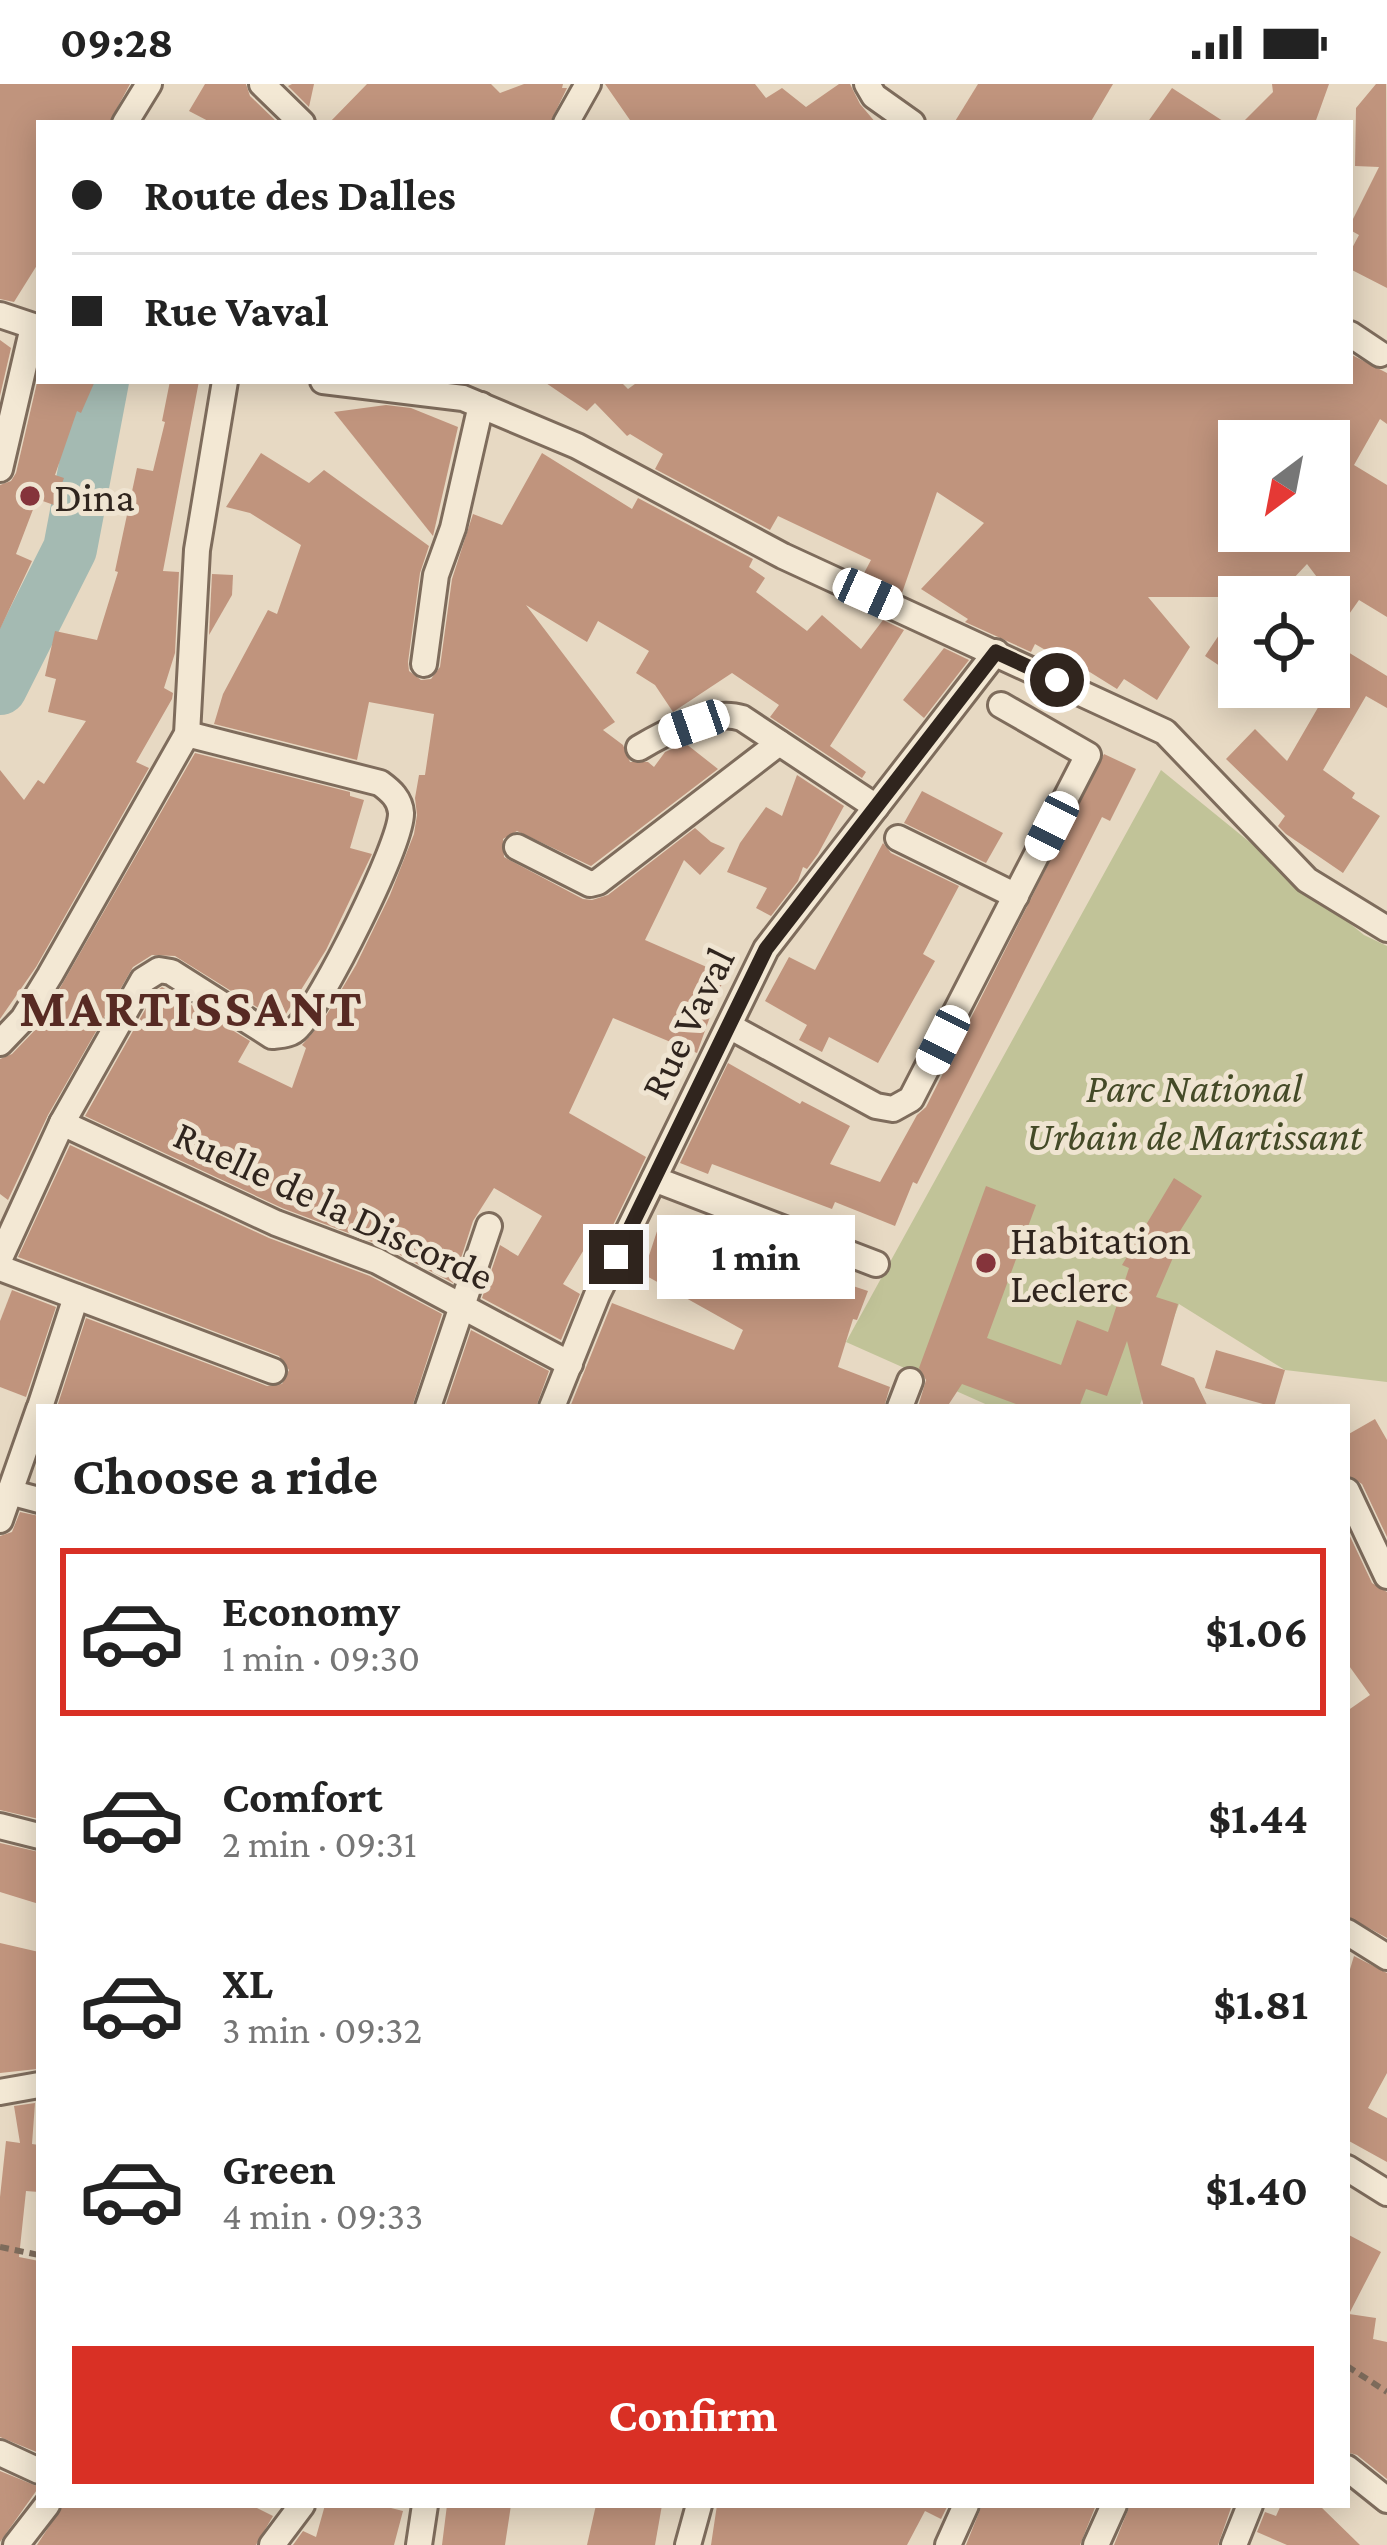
<!DOCTYPE html>
<meta charset="utf-8">
<style>
:root{--surface:#fff;--page:#f2f2f2;--text:#222;--muted:#767676;--line:#e0e0e0;--accent:#d93025}
body{margin:0;font-family:"Crimson Pro",serif;background:var(--page);color:var(--text);height:100vh;display:flex;flex-direction:column;font-size:45px;white-space:nowrap}
*{box-sizing:border-box;margin:0}
p{font-size:39px;color:var(--muted)}
.icon{flex:none;width:66px;height:66px;fill:none;stroke:currentColor;stroke-width:2;stroke-linecap:round;stroke-linejoin:round}
.map{position:relative;flex:1;overflow:hidden}
.sheet{position:absolute;left:36px;top:1320px;width:1314px;height:1104px;display:flex;flex-direction:column;background:var(--surface);border-radius:0px;box-shadow:0 6px 30px #0003}
.sheet>*{flex:none}
.guide{position:absolute;left:36px;top:36px;width:1317px;height:264px;border-radius:0px;box-shadow:0 6px 30px #0003;display:grid;align-content:center;height:264px;padding:0 36px;background:var(--surface)}
.needle{width:78px;rotate:212deg}
.tools{position:absolute;left:1218px;top:336px;display:grid;gap:24px}
.tools a{display:grid;place-items:center;width:132px;height:132px;border-radius:0px;background:var(--surface);box-shadow:0 6px 30px #0003;font-size:60px}
.end{position:absolute;width:54px;height:54px;margin:-27px;border:15px solid #30251e;background:#fff;box-shadow:0 0 0 6px #fff}
.from{border-radius:50%}
.bubble{position:absolute;height:84px;border-radius:0px;background:var(--surface);box-shadow:0 6px 30px #0003;font-size:39px;font-weight:700;line-height:84px;text-align:center}
.car{position:absolute;width:36px;height:72px;margin:-36px -18px;border-radius:15px;box-shadow:0 0 9px 3px #0007;background:linear-gradient(#fff 24%,#345 0 40%,#fff 0 76%,#345 0 86%,#fff 0)}
.guide b{display:flex;align-items:center;gap:42px;height:114px;font-size:45px}
.guide b+b{border-top:3px solid var(--line)}
.guide i{width:30px;height:30px;background:var(--text)}
ul{padding:0;list-style:none}
li{display:flex;align-items:center;gap:36px;height:168px;margin:0 24px 18px;padding:0 12px;border:6px solid transparent;border-radius:0px}
li div{flex:1}
li b{display:block;font-size:45px}
li em{font-style:normal;font-weight:700}
li.active{border-color:var(--accent)}
li>.icon{width:108px;height:108px;stroke-width:1.5}
h2{padding:0 36px;font-size:54px;line-height:144px}
.button{display:flex;gap:24px;margin-top:auto;padding:24px 36px}
.button a{flex:1;height:138px;border-radius:0px;background:var(--accent);color:#fff;font-size:48px;font-weight:700;line-height:138px;text-align:center}
.status{display:flex;justify-content:space-between;align-items:center;height:84px;padding:0 60px;background:var(--surface);direction:ltr}
.status svg{height:33px;fill:currentColor}
.map>svg:first-child{display:block}
</style>
<div class="status"><b>09:28</b><svg viewBox="0 0 49 12"><path d="M0 12V9h3v3zM5 12V6h3v6zM10 12V3h3v9zM15 12V0h3v12zM26 1h20v11H26zM47 4h2v5h-2z"/></svg></div>
<div class="map">
<svg width="1387" height="2461" viewBox="0 0 1387 2461">
<rect width="100%" height="100%" fill="#e7d9c3"/>
<polygon fill="#c1c398" points="1161,686 1364,851 1387,862 1387,1298 1285,1286 1179,1220 1139,1323 992,1323 846,1258"/>
<g fill="none" stroke-linecap="round" stroke-linejoin="round">
<polyline stroke="#a4bab2" stroke-width="54" points="0,604 70,465 102,297"/>
</g>
<g fill="#c0947d" fill-rule="evenodd">
<polygon points="0,0 130,0 109,39 39,39 39,178 14,218 0,215"/>
<polygon points="205,0 246,0 250,12 278,39 212,39 189,27"/>
<polygon points="292,0 314,0 309,23 288,2"/>
<polygon points="367,0 491,0 500,9 524,0 563,0 562,4 567,4 550,39 329,39"/>
<polygon points="605,0 755,0 766,14 782,4 806,23 839,0 850,0 860,20 876,39 632,39"/>
<polygon points="978,0 1113,0 1090,39 954,39"/>
<polygon points="1272,0 1329,0 1315,39 1242,39 1273,8"/>
<polygon points="1376,0 1386,0 1387,204 1350,185 1350,168 1359,151 1350,146 1350,141 1379,83 1355,82 1356,24"/>
<polygon points="1172,4 1226,39 1147,39"/>
<polygon points="0,256 11,264 0,312"/>
<path d="M1350 270 1387 289V340L1380 335 1354 381 1387 401V533L1359 516 1330 557 1387 592V624L1366 612 1323 686 1355 709 1352 714 1380 732 1343 789 1286 750 1278 742 1285 732 1226 675 1255 645 1287 677 1338 589 1329 583V509L1307 480 1276 513H1148L1190 563 1157 616 1124 595 1117 605 1056 567 1054 571 1035 560 1031 568 965 538 968 535 921 505 984 439 937 408 902 509 863 491 871 476 778 432 770 446 655 385 663 370 630 350 627 352 595 319 587 327 543 297H620L628 305 639 297H1350ZM1239 357H1329V447H1239Z"/>
<polygon points="39,290 39,297 95,297 81,329 77,327 55,391 64,394 54,421 37,415 16,470 32,477 0,545 0,401 11,397 16,389"/>
<polygon points="170,297 199,297 163,487 179,488 175,569 164,604 173,609 172,615 136,678 149,684 36,883 0,935 0,686 24,716 38,696 44,700 86,637 48,628 56,595 45,592 55,547 97,556 118,488 115,487 137,384 153,387 165,338 162,337"/>
<polygon points="386,321 411,324 458,343 433,452 334,328"/>
<polygon points="261,369 309,399 324,386 429,462 420,489 408,578 409,587 421,596 431,595 440,583 452,495 473,430 502,441 542,369 632,425 638,414 753,475 749,483 765,494 756,508 807,547 822,531 861,565 883,536 904,546 830,662 866,688 862,694 770,633 779,621 732,589 673,628 655,601 636,589 649,567 598,537 587,558 526,521 615,638 603,646 623,661 630,678 648,678 654,683 665,668 685,659 718,685 591,782 517,747 503,755 504,773 583,815 592,816 608,811 695,744 711,758 725,764 700,791 684,776 645,856 725,891 697,969 613,934 569,1029 646,1073 601,1166 588,1159 563,1200 580,1210 561,1256 482,1214 500,1161 518,1172 542,1132 494,1104 473,1137 453,1199 383,1162 282,1124 85,1032 155,908 162,903 250,957 238,978 292,1004 306,964 302,961 323,937 356,881 390,811 414,750 417,731 415,714 419,691 425,691 434,630 369,618 357,676 214,640 223,610 268,526 277,530 301,461 250,429 226,423"/>
<polygon points="212,490 233,491 232,511 209,551"/>
<polygon points="1239,521 1239,595 1205,572"/>
<polygon points="944,564 969,576 924,634 903,616"/>
<polygon points="195,669 350,708 350,712 364,716 350,764 372,770 326,866 284,933 276,935 175,872 152,871 133,883 48,1031 8,1116 0,1110 0,975 12,970 37,944"/>
<polygon points="1104,670 1136,685 1110,737 1102,733 917,1100 913,1098 895,1142 835,1118 832,1125 712,1080 708,1090 680,1079 728,979 800,1020 802,1017 850,1042 830,1080 880,1098 917,1031 926,1023"/>
<polygon points="797,691 844,722 818,770 807,785 803,783 798,797 771,832 756,824 767,804 727,788 740,759 766,723 782,732"/>
<polygon points="922,707 1003,749 986,779 904,739"/>
<polygon points="883,759 891,769 959,802 923,870 935,877 878,979 829,953 822,968 799,956 807,941 765,917 789,873 815,886"/>
<polygon points="70,1061 269,1154 370,1192 442,1230 412,1323 57,1323 86,1234 267,1302 282,1300 289,1286 279,1272 18,1173"/>
<polygon points="1174,1094 1202,1112 1168,1166 1175,1169 1156,1213 1178,1220 1161,1281 1194,1294 1208,1323 1144,1323 1127,1257 1107,1312 1086,1305 1079,1323 1024,1323 962,1300 947,1323 918,1323 926,1296 919,1284 986,1102 1036,1121 987,1254 1061,1281 1077,1236 1108,1248 1129,1184 1122,1181"/>
<polygon points="660,1138 868,1207 857,1236 853,1235 838,1283 890,1303 884,1323 570,1323 612,1219 734,1266 743,1246 643,1190"/>
<polygon points="12,1206 56,1223 26,1313 0,1303 0,1237"/>
<polygon points="471,1246 549,1287 536,1323 445,1323"/>
<polygon points="1216,1266 1285,1286 1274,1323 1205,1304"/>
<polygon points="1375,1335 1387,1356 1387,1453 1362,1400 1347,1391 1347,1351"/>
<polygon points="20,1428 39,1432 39,1735 0,1726 0,1452 12,1448"/>
<polygon points="1347,1446 1372,1499 1387,1508 1387,1854 1347,1832 1347,1627 1370,1611 1347,1579"/>
<polygon points="0,1759 39,1768 39,1820 0,1808"/>
<polygon points="0,1859 39,1868 37,1985 0,1989"/>
<polygon points="1354,1872 1387,1889 1387,1989 1368,2024 1387,2034 1387,2078 1349,2057 1347,2062 1347,1895"/>
<polygon points="35,2019 32,2060 39,2061 39,2108 26,2107 19,2173 39,2177 39,2369 0,2353 0,2113 6,2057 20,2059 14,2022"/>
<polygon points="1347,2150 1381,2168 1349,2230 1376,2234 1373,2255 1387,2258 1387,2395 1357,2371 1347,2368"/>
<polygon points="0,2387 39,2403 0,2458"/>
<polygon points="63,2421 251,2421 273,2432 256,2461 37,2461"/>
<polygon points="325,2421 379,2421 403,2427 394,2461 293,2461 303,2447 316,2453"/>
<polygon points="447,2421 511,2421 505,2461 442,2461"/>
<polygon points="596,2421 662,2421 655,2461 587,2461"/>
<polygon points="717,2421 948,2421 941,2435 925,2427 907,2461 711,2461"/>
<polygon points="982,2421 1096,2421 1080,2461 966,2461"/>
<polygon points="1130,2421 1232,2421 1218,2461 1114,2461"/>
<polygon points="1281,2421 1319,2421 1360,2461 1287,2461 1257,2448 1265,2428 1276,2432"/>
</g>
<g fill="none" stroke-linecap="round" stroke-linejoin="round">
<defs>
<g id="minor">
<polyline points="262,0 302,39"/>
<polyline points="867,0 874,12 912,39"/>
<polyline points="125,39 149,0"/>
<polyline points="566,39 588,0"/>
<polyline points="0,231 39,244"/>
<polyline points="1350,250 1380,270"/>
<polyline points="323,297 463,314 577,362 783,472 1165,648 1307,796 1387,845"/>
<polyline points="0,385 33,243"/>
<polyline points="424,580 436,491 453,444 481,321"/>
<path d="M639 664C666 648 711 624 742 634L876 723"/>
<polyline points="898,754 1016,812"/>
<polyline points="517,763 590,800 598,798 779,659"/>
<polyline points="729,942 876,1022 893,1025 911,1015 1088,671 1001,621"/>
<polyline points="0,959 23,935 50,891 187,650 197,466 225,297"/>
<polyline points="62,1039 276,1139 377,1177 570,1280"/>
<polyline points="654,1095 876,1180"/>
<path d="M0 1174 62 1039 143 896 159 886 171 888 272 952C282 951 291 951 298 943 321 920 402 760 401 729 400 715 391 707 380 699L187 650"/>
<polyline points="0,1184 273,1287"/>
<polyline points="40,1323 76,1213"/>
<polyline points="428,1323 489,1142"/>
<polyline points="552,1323 597,1211 766,865 996,568"/>
<polyline points="900,1323 910,1297"/>
<polyline points="1347,1407 1387,1492"/>
<polyline points="9,1408 39,1416"/>
<polyline points="0,1436 39,1325"/>
<polyline points="0,1742 39,1752"/>
<polyline points="1347,1848 1387,1873"/>
<polyline points="0,2008 39,2001"/>
<polyline points="1347,2084 1387,2109"/>
<polyline points="0,2369 39,2387"/>
<polyline points="1347,2384 1387,2416"/>
<polyline points="16,2461 47,2421"/>
<polyline points="272,2461 302,2421"/>
<polyline points="419,2461 425,2421"/>
<polyline points="688,2461 699,2421"/>
<polyline points="948,2461 966,2421"/>
<polyline points="1096,2461 1114,2421"/>
<polyline points="1234,2461 1250,2421"/>
</g>
</defs>
<use href="#minor" stroke="#7e6c5c" stroke-width="30"/>
<g stroke="#7e6c5c" stroke-width="6" stroke-dasharray="9 6" stroke-linecap="butt">
<polyline points="0,2163 39,2171"/>
<polyline points="1347,2282 1387,2308"/>
</g>
<use href="#minor" stroke="#f3e8d4" stroke-width="24"/>
</g>
<g fill="none" stroke-linecap="round" stroke-linejoin="round">
<polyline stroke="#30251e" stroke-width="15" points="616,1173 766,865 996,568 1057,596"/>
</g>
<g fill="#85343b" stroke="#efe4d1" stroke-width="4.5">
<circle cx="30" cy="412" r="12"/>
<circle cx="986" cy="1179" r="12"/>
</g>
<g text-anchor="middle" dominant-baseline="central" stroke-width="10" stroke-linejoin="round" paint-order="stroke">
<g font-size="42" fill="#30251e" stroke="#efe4d1" text-anchor="start">
<text x="54" y="412">Dina</text>
<text x="1010" y="1155">Habitation<tspan x="1010" dy="48">Leclerc</tspan></text>
</g>
<g font-size="42" fill="#30251e" stroke="#efe4d1">
<text transform="translate(687 939) rotate(-64)">Rue Vaval</text>
<text transform="translate(334 1121) rotate(25)">Ruelle de la Discorde</text>
</g>
<g font-size="42" font-style="italic" fill="#444a27" stroke="#efe4d1">
<text x="1194" y="1003">Parc National<tspan x="1194" dy="48">Urbain de Martissant</tspan></text>
</g>
<g font-size="54" font-weight="bold" letter-spacing="3" fill="#572a23" stroke="#efe4d1">
<text x="192" y="924">MARTISSANT</text>
</g>
</g>
</svg>
<div class="tools">
<a><svg class="needle" viewBox="-14 -14 28 28"><path d="M0-13l5 13h-10z" fill="#e53935"/><path d="M0 13l5-13h-10z" fill="#767676"/></svg></a>
<a><svg class="icon" aria-label="locate" viewBox="0 0 24 24"><circle cx="12" cy="12" r="6"/><path d="M12 2v4M12 18v4M2 12h4M18 12h4"/></svg></a>
</div>
<i class="end from" style="left:1057px;top:596px"></i>
<i class="end" style="left:616px;top:1173px"></i>
<div class="bubble" style="left:657px;top:1131px;width:198px">1 min</div>
<i class="car" style="left:868px;top:510px;rotate:114deg"></i>
<i class="car" style="left:694px;top:640px;rotate:251deg"></i>
<i class="car" style="left:1052px;top:742px;rotate:207deg"></i>
<i class="car" style="left:943px;top:956px;rotate:207deg"></i>
<div class="guide">
<b><i class="from"></i>Route des Dalles</b>
<b><i></i>Rue Vaval</b>
</div>
<section class="sheet">
<h2>Choose a ride</h2>
<ul>
<li class="active"><svg class="icon" aria-label="car" viewBox="0 0 24 24"><path d="M5 17H2v-5l4-1 3-4h7l3 4 3 1v5h-3M9 17h6M6 11h13"/><circle cx="7" cy="17" r="2"/><circle cx="17" cy="17" r="2"/></svg><div><b>Economy</b><p>1 min · 09:30</p></div><em>$1.06</em></li>
<li><svg class="icon" aria-label="car" viewBox="0 0 24 24"><path d="M5 17H2v-5l4-1 3-4h7l3 4 3 1v5h-3M9 17h6M6 11h13"/><circle cx="7" cy="17" r="2"/><circle cx="17" cy="17" r="2"/></svg><div><b>Comfort</b><p>2 min · 09:31</p></div><em>$1.44</em></li>
<li><svg class="icon" aria-label="car" viewBox="0 0 24 24"><path d="M5 17H2v-5l4-1 3-4h7l3 4 3 1v5h-3M9 17h6M6 11h13"/><circle cx="7" cy="17" r="2"/><circle cx="17" cy="17" r="2"/></svg><div><b>XL</b><p>3 min · 09:32</p></div><em>$1.81</em></li>
<li><svg class="icon" aria-label="car" viewBox="0 0 24 24"><path d="M5 17H2v-5l4-1 3-4h7l3 4 3 1v5h-3M9 17h6M6 11h13"/><circle cx="7" cy="17" r="2"/><circle cx="17" cy="17" r="2"/></svg><div><b>Green</b><p>4 min · 09:33</p></div><em>$1.40</em></li>
</ul>
<div class="button"><a>Confirm</a></div>
</section>
</div>
